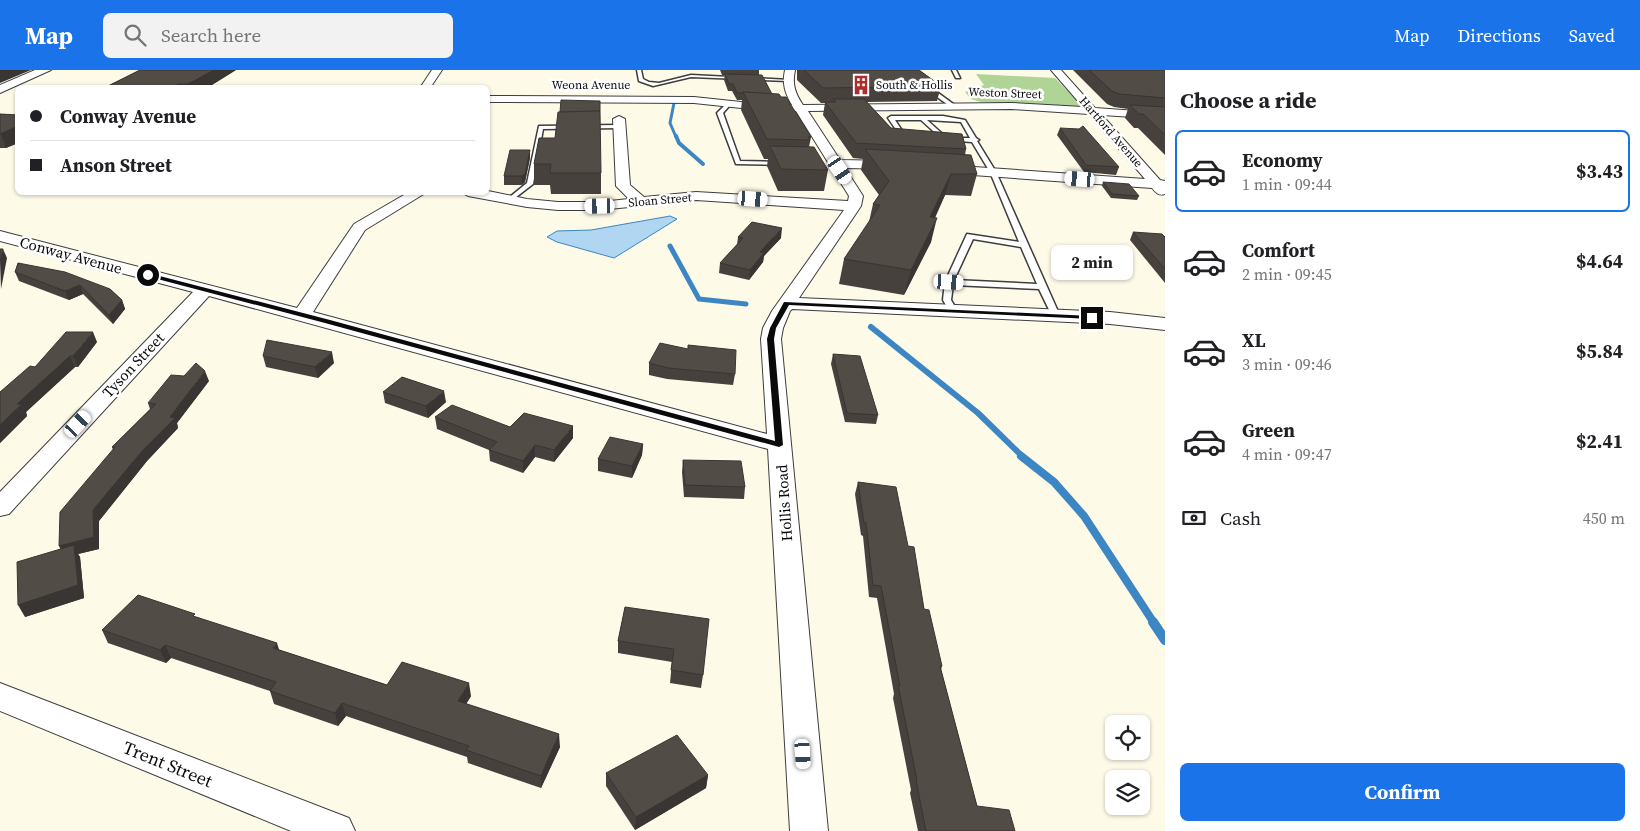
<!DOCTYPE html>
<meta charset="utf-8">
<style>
:root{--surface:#fff;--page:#f2f2f2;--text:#202124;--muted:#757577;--line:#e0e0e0;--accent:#1a73e8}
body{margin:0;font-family:"Source Serif 4",serif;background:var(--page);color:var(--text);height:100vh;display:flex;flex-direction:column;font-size:19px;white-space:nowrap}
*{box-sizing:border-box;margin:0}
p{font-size:16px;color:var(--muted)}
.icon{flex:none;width:28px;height:28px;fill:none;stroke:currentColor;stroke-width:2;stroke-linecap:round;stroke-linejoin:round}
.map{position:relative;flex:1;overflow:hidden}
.side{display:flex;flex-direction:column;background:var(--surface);width:475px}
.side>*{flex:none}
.guide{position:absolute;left:15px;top:15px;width:475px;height:110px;border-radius:8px;box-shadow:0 1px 4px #0004;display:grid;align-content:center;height:110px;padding:0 15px;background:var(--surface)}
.fabs{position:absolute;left:1105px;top:645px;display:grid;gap:10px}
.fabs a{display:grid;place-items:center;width:45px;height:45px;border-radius:8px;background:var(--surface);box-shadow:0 1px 4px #0004;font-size:25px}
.end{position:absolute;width:22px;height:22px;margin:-11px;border:6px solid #0a0a0a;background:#fff;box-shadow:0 0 0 2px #fff}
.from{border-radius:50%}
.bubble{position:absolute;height:35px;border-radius:8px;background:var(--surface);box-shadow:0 1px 4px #0004;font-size:16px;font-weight:700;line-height:35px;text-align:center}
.car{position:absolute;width:15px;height:30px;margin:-15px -8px;border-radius:6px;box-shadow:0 0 4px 1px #0007;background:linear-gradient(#fff 24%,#345 0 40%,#fff 0 76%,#345 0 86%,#fff 0)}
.guide b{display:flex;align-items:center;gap:18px;height:48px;font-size:19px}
.guide b+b{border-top:1px solid var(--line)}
.guide i{width:12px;height:12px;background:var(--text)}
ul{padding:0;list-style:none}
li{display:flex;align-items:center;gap:15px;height:82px;margin:0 10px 8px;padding:0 5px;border:2px solid transparent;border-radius:8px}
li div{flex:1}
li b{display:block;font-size:19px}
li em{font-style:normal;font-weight:700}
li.current{border-color:var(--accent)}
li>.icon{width:45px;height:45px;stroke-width:1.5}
h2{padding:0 15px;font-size:22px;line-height:60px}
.pay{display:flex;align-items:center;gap:12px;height:55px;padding:0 15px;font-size:19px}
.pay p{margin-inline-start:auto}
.cta{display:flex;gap:10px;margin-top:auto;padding:10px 15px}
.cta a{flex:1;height:58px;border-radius:8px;background:var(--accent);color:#fff;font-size:20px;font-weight:700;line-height:58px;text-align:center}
header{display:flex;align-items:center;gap:30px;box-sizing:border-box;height:70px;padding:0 25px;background:var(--accent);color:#fff}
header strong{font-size:24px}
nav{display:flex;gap:28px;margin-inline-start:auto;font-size:18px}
.search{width:350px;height:45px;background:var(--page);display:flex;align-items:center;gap:12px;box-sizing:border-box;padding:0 18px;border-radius:8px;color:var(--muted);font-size:19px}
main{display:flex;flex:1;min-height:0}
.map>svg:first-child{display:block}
</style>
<header>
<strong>Map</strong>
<div class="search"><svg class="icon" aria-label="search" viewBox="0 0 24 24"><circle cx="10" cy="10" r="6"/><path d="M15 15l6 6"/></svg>Search here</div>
<nav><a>Map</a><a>Directions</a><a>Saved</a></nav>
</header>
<main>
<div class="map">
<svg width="1165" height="761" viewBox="0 0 1165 761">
<rect width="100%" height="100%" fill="#fefae8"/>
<polygon fill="#afd496" points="976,4 1055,8 1081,35 1077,37 981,32 971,29 965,22 984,15"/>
<polygon fill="#b0d6f1" stroke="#3c87c3" points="670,146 677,149 614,188 557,172 547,167 557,161 591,160"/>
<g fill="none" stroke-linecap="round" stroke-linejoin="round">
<polyline stroke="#3c87c3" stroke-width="3" points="666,29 674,33 670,53 676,67"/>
<polyline stroke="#3c87c3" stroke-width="4" points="676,66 679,73 703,94"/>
<polyline stroke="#3c87c3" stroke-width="5" points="670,176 699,229 746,234"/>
<polyline stroke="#3c87c3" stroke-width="6" points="871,257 978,343 1023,387"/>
<polyline stroke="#3c87c3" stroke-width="8" points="1021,386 1054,412 1084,446 1154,553"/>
<polyline stroke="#3c87c3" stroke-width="10" points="1153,552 1165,570"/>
<defs>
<g id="service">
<polygon points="637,0 641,0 643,9 649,12 659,13 691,5 790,10 788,11 691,7 653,16 639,11"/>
<polygon points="952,0 956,0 960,8 956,8"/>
<polygon points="926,17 930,17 956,36 951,37 926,19"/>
<polygon points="728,32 731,34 723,43 740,91 781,92 784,94 783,95 736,94 717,43"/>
<path d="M891 46H943L965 50 976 68 979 70 977 71 996 102 1060 246 1059 248H1053L1039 219 953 215 951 230 958 242 954 245 951 244 943 230 945 212 967 164 1019 172 990 102 972 72 943 70 921 50H895L905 65 910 67 907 69 901 67 888 48ZM927 50 961 52 970 68H947ZM973 169 1021 177 1037 214 954 210Z"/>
<polygon points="619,55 621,58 543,59 533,114 511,131 506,130 527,113 539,56"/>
</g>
<g id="minor">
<polygon points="432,0 442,0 430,18 420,18"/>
<path d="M785 0H795C792 14 795 23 803 35L1012 33 1083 37 1051 0H1061L1095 38 1165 43V49L1102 45 1160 110 1165 111V124C1159 126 1156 123 1152 118L945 103 938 99 945 95 1145 109 1089 44 1012 39 808 41 840 90 894 91 901 95 894 99 845 98 863 126 861 136 799 228 1110 242 1165 248V260L1110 254 792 239 790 241 783 258 781 269 828 761H790L768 379 209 226 9 444 0 446V422L193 222 0 171V161L297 238 354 154 409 122H427L365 160 313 242 767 364 761 269 763 258 772 241 844 140 696 130 600 140H558L527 137 468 126 461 122 488 121 527 129 558 132H600L629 129 616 116 613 49 619 46 625 49 630 115 644 127 696 122 848 131 849 126 796 41 760 40 694 33 488 32V26L694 27 760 34 792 35C785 23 782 14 785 0Z"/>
<polygon points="0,613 349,748 355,761 291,761 0,641"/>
</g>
<polygon id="tertiary" points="35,0 51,0 0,23 0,15"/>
</defs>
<use href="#service" stroke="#3d3d3d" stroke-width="3"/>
<use href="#minor" stroke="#3d3d3d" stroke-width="2"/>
<use href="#tertiary" stroke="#3d3d3d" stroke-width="2"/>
<use href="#service" fill="#fff" fill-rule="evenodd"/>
<use href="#minor" fill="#fff" fill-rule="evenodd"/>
<use href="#tertiary" fill="#fff" fill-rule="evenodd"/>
</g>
<g fill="#47413d">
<polygon points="140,0 236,0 207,18 104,18"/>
<polygon points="720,0 759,0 759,5 772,24 781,27 811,67 809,77 828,100 824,121 778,121 767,96 768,89 764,89 741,40 742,30 737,30 732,21 728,21 724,10 725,5 722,5"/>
<polygon points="797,0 919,0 941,16 937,31 867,32 891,58 966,79 965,85 977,104 971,126 945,125 935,148 931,172 904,225 839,214 844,189 869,152 873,134 879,125 861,100 863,89 853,88 823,45 825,33 821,33 797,10"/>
<polygon points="1073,0 1165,0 1165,85 1138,58 1134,58 1125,48 1128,39 1114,37 1107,34"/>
<polygon points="0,44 18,45 18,73 6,78 0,78"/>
<polygon points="1060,58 1119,97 1116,105 1084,102 1057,65"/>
<polygon points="539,68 601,103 601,124 551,124 550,115 534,115 534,94"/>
<polygon points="530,80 530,88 525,112 522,115 504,115 504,106"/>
<polygon points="1103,112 1139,126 1137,130 1111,128 1102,116"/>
<polygon points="1133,162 1165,167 1165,213 1130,170"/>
<polygon points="738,167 781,168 764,186 763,192 749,210 719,203 720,193 737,175"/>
<polygon points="18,193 122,230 125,239 113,254 83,224 69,230 19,211 15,202"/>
<polygon points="97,272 78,297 75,297 26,342 27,346 0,373 0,322 35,297"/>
<polygon points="833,284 878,345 876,354 845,352 831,294"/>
<polygon points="263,286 334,293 318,308 266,297"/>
<polygon points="649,293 735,304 733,315 667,309 649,305"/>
<polygon points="209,311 177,353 178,358 147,391 99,451 99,479 78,484 80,487 84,528 25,547 60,479 113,380 112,377 150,339 148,333"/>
<polygon points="383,322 446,332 428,348 385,333"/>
<polygon points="435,347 510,357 573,368 554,392 535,387 523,403 490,391 489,380 437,359"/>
<polygon points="643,374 642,385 632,408 598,401 598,389"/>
<polygon points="683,390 745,417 744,429 684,427 682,402"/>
<polygon points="858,412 908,476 924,539 942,596 941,600 977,736 1015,761 918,761 910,723 911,720 893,628 894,624 877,528 869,527 863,466 861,465 855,424"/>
<polygon points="625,537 703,605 701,618 670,613 672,592 618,583 618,571"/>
<polygon points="197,547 280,580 387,615 471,626 466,634 560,677 541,718 468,693 467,687 346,646 338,656 274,634 270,621 171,588 166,593 108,573 102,560"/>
<polygon points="606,703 708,705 706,718 635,760 606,716"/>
</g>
<g fill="#393532">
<polygon points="0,0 31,0 0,13"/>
<polygon points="214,0 236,0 207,18 189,18 188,14"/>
<polygon points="178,14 179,18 172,18"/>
<polygon points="18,56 18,73 6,78 1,64"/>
<polygon points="530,80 530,88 525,112 522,115 521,106"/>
<polygon points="951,104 945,125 924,171 930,147"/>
<polygon points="937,148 931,172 904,225 911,200"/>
<polygon points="782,158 781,168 764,186 763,192 749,210 750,200 760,182"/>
<polygon points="3,179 7,188 1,219 0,191"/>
<polygon points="80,215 83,224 69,230 65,221"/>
<polygon points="122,230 125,239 113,254 109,245"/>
<polygon points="93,262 97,272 78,297 73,286"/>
<polygon points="332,282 334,293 318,308 315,297"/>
<polygon points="70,286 75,297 26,342 27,346 0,373 0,355 17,334"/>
<polygon points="205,301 209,311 177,353 178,358 147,391 99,451 99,479 78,484 80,487 84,528 25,547 18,535 65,488 59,476 93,440 170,347"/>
<polygon points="444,321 446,332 428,348 426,336"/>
<polygon points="573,356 573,368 554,392 554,380"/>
<polygon points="643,374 642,385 632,408 632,396"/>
<polygon points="535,375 535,387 523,403 523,391"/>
<polygon points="277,573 281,586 273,578"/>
<polygon points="165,575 171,588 166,593 160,580"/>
<polygon points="469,613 471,626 460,644 458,631"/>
<polygon points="342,633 346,646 338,656 335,643"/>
<polygon points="559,664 560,677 541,718 541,706"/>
<polygon points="708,705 706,718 635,760 636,747"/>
</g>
<g fill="#524c47" stroke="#393532">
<polygon points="140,0 214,0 188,14 178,14 172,18 104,18"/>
<polygon points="804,0 919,0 941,16 823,18"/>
<polygon points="1089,0 1165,0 1165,28 1119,24 1112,21"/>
<polygon points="725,4 762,5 772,24 743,22 744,23 737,23 733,14 729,14"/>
<polygon points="743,22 779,24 781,27 786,27 811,67 808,67 810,70 767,69"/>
<polygon points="833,29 864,29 891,58 962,64 966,79 856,73 825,32 836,32"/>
<polygon points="561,30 600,31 600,41 560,42"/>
<polygon points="1130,35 1165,37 1165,65 1143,44 1139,44"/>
<polygon points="600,41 601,103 550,103 551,94 534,94 539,68 555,68 558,42"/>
<polygon points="0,44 18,45 18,56 0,64"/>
<polygon points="1083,56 1119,97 1086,95 1060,58 1079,59"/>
<polygon points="770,76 814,77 828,100 781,99"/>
<polygon points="865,79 971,85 977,104 951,104 930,147 937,148 911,200 844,189 880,135 873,134 889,111"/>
<polygon points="510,80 530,80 525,104 521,106 504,106"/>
<polygon points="1103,112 1129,114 1139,126 1112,124"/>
<polygon points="752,152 782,158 760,182 764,183 750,200 720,193 743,168 738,167"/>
<polygon points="1133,162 1162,164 1165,167 1165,199"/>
<polygon points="0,179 3,179 0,191"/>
<polygon points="18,193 65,202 110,219 122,230 109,245 80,215 65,221 15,202"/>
<polygon points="66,262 93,262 73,286 70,286 17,334 22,334 0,355 0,322 30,296 35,297"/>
<polygon points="267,270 332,282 315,297 263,286"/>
<polygon points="660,273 688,279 688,275 736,280 735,304 668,298 649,293"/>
<polygon points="833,284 860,286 878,345 847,343"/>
<polygon points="196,293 205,301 170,347 175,348 143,380 93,440 94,467 59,476 60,442 115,377 112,377 156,334 148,333 171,305 184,306"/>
<polygon points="402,307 444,321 426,336 383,322"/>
<polygon points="452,335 510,357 524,343 573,356 554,380 535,375 523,391 489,380 497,372 435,347"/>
<polygon points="610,367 643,374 632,396 598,389"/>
<polygon points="683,390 741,391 745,417 685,415"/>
<polygon points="858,412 896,417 908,476 914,477 924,539 929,540 942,596 940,596 977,736 1009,740 1015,761 926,761 916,710 917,710 898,615 900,616 881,516 873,515 866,453 864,453"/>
<polygon points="74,475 78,515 18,535 17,492"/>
<polygon points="138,525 195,544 193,546 277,573 273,578 387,615 402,592 469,613 458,631 559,664 541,706 466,680 469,676 342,633 335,643 270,621 276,612 165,575 160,580 102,560"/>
<polygon points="625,537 709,549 703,605 671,600 674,579 618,571"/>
<polygon points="677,665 708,705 636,747 606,703"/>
</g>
<polygon fill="#0a0a0a" points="148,203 330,250 775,371 767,269 770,258 784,232 1092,246 1095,248 1092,249 789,235 776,258 774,269 783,375 779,377 325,253 146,206"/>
<defs>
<symbol id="building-bare" viewBox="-9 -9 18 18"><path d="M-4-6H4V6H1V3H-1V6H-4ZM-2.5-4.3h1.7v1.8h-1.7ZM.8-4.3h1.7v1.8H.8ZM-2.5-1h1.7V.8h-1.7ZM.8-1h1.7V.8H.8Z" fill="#af2c2d" stroke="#fff" stroke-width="2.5" paint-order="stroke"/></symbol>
</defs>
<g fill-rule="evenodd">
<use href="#building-bare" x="847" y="1" width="28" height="28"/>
</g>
<g text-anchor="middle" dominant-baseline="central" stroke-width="5" stroke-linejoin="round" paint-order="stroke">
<g font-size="12" fill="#0a0a0a" stroke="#fff">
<text x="591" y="15">Weona Avenue</text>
<text transform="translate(1005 23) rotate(2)">Weston Street</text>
<text transform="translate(1111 62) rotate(49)">Hartford Avenue</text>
<text transform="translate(660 130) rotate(-5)">Sloan Street</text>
</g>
<g font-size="12" fill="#0a0a0a" stroke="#fff" text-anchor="start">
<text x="876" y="15">South &amp; Hollis</text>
</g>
<g font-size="15" fill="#0a0a0a" stroke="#fff">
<text transform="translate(71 185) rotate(15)">Conway Avenue</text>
<text transform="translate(133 295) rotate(-47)">Tyson Street</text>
<text transform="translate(784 433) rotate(-94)">Hollis Road</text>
</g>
<g font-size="18" fill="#0a0a0a" stroke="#fff">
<text transform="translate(168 694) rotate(22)">Trent Street</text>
</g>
</g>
</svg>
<div class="fabs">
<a><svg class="icon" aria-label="locate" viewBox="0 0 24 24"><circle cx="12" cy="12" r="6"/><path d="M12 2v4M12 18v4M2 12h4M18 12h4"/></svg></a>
<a><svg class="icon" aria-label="layers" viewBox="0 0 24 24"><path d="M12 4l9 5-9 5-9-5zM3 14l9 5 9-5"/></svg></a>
</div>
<i class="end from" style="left:148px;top:205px"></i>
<i class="end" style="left:1092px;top:248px"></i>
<div class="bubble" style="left:1051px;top:175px;width:82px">2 min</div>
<i class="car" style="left:840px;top:100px;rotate:146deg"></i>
<i class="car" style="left:1080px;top:109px;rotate:274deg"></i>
<i class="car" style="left:753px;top:129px;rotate:94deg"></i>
<i class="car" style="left:600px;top:136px;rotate:269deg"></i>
<i class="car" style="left:949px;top:212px;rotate:93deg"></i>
<i class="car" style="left:78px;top:354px;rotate:43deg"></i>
<i class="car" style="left:803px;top:684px;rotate:176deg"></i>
<div class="guide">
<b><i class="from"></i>Conway Avenue</b>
<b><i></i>Anson Street</b>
</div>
</div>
<section class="side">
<h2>Choose a ride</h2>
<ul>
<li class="current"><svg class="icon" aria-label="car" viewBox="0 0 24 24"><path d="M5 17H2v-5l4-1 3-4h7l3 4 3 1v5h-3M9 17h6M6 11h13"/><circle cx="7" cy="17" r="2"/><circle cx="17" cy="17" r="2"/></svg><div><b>Economy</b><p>1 min · 09:44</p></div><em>$3.43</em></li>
<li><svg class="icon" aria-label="car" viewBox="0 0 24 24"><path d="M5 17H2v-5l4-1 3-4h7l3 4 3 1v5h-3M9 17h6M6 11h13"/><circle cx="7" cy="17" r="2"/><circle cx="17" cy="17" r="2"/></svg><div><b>Comfort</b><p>2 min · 09:45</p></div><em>$4.64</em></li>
<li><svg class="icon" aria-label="car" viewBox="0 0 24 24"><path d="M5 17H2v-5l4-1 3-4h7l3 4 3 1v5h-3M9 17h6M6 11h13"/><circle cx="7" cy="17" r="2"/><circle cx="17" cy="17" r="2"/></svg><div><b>XL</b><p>3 min · 09:46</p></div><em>$5.84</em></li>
<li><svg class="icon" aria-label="car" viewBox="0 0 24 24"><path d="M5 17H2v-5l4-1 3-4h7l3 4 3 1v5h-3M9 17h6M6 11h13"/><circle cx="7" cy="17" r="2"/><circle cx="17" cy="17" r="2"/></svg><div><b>Green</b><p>4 min · 09:47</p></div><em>$2.41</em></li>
</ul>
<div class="pay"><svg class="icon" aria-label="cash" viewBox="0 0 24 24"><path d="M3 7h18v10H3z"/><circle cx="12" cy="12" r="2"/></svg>Cash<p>450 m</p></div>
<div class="cta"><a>Confirm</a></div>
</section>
</main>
